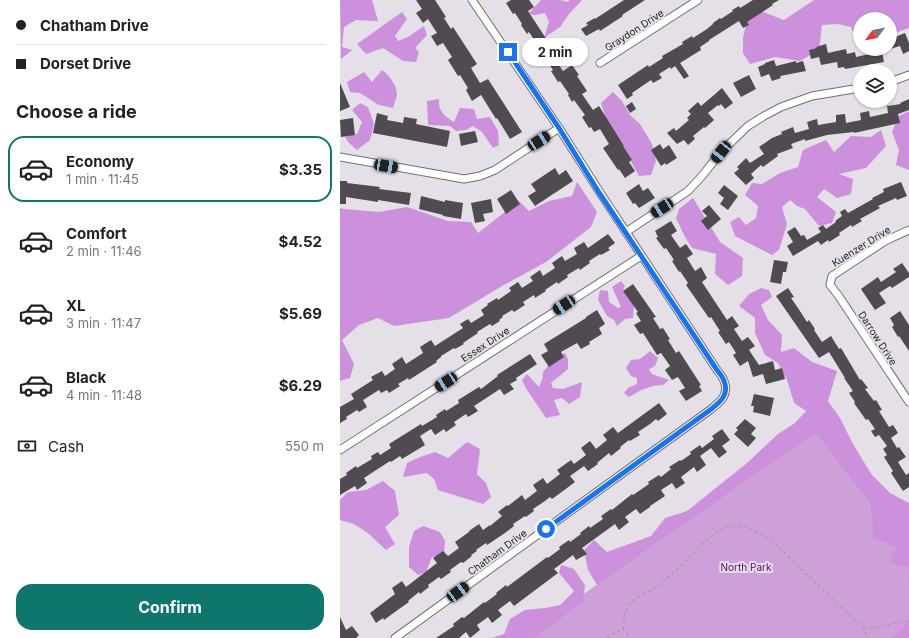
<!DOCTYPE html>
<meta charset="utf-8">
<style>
:root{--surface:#fff;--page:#f2f2f2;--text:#222;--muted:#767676;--line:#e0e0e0;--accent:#0f766e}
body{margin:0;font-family:Inter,sans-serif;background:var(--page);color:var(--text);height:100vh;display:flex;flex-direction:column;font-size:15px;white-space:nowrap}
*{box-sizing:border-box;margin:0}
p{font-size:13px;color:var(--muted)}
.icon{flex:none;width:22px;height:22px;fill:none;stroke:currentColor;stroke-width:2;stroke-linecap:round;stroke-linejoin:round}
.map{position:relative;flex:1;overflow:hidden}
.panel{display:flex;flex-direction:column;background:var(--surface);width:340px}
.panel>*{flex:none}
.top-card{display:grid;align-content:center;height:88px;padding:0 16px;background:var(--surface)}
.needle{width:26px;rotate:238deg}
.controls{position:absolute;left:513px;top:12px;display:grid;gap:8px}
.controls a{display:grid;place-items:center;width:44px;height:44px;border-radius:50%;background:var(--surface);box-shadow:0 1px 3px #0004;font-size:20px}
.end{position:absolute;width:18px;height:18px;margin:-9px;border:5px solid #1a73e8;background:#fff;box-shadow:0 0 0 2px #fff}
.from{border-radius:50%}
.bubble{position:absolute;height:28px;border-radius:14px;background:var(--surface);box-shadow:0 1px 3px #0004;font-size:13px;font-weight:700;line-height:28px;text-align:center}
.car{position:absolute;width:12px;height:24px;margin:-12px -6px;border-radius:5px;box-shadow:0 0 3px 1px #0007;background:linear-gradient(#222 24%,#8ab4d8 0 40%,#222 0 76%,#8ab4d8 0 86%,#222 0)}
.top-card b{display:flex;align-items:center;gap:14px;height:38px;font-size:15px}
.top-card b+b{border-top:1px solid var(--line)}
.top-card i{width:10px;height:10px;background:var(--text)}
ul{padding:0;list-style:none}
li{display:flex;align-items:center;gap:12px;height:66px;margin:0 8px 6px;padding:0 8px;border:2px solid transparent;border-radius:16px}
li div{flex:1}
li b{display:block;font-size:15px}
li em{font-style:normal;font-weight:700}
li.on{border-color:var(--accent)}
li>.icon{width:36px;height:36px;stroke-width:1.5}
h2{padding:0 16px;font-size:18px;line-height:48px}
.pay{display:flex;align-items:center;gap:10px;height:44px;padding:0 16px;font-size:15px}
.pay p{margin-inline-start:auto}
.primary-button{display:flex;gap:8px;margin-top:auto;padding:8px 16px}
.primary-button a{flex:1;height:46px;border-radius:16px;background:var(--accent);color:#fff;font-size:16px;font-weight:700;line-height:46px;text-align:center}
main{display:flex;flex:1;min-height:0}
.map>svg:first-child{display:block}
</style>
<main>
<section class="panel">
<div class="top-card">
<b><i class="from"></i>Chatham Drive</b>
<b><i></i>Dorset Drive</b>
</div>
<h2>Choose a ride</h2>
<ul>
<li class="on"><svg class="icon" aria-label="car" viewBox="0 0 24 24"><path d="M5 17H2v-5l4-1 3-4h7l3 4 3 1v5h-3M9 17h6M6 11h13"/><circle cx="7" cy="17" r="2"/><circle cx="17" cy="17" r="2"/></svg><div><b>Economy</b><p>1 min · 11:45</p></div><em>$3.35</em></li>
<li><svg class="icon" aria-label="car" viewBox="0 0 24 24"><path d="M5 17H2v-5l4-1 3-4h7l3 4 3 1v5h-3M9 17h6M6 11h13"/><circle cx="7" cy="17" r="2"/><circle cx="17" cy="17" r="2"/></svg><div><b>Comfort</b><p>2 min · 11:46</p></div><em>$4.52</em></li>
<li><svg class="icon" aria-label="car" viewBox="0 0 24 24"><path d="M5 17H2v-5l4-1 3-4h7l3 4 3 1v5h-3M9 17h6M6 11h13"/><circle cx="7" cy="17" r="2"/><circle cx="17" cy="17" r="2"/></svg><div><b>XL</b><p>3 min · 11:47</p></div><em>$5.69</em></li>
<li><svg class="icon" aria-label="car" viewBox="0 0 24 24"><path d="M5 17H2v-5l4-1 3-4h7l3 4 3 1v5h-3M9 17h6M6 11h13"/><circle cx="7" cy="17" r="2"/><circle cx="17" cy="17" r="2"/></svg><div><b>Black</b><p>4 min · 11:48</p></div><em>$6.29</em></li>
</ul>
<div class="pay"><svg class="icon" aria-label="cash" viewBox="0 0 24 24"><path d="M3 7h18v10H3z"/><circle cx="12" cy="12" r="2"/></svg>Cash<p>550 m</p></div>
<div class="primary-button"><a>Confirm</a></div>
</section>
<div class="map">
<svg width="569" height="638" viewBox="0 0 569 638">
<rect width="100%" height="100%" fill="#e5e0e7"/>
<polygon fill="#cda0d9" points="476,434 529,503 532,518 548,534 569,561 569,638 180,638 424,469"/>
<g fill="#cd90dc">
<polygon points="0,0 32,0 38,21 16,20 4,27 2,47 12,50 1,59"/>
<polygon points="201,0 220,0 228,2 229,0 242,0 229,14 220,27 204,38 209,22 205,13 195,15 188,14"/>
<polygon points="474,0 569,0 569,28 555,33 550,39 550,19 520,19 520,48 518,47 511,27 498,24 482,25 479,50 460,61 435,57 410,64 403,53 403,37 407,21 421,11 444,20"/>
<polygon points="62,12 67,19 55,36 58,41 68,37 84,26 87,35 75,48 79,52 76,62 63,61 43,48 26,54 17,44"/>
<path d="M42 70C49 75 57 85 57 95 56 99 54 104 53 108L39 105 20 93 10 92 7 82 24 72 32 82Z"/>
<polygon points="273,92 282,101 290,115 300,124 312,144 316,161 311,175 299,176 278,138 266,119 261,103"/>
<path d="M99 99C98 111 104 116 114 122L120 108 134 109 137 119 150 117 158 131 159 145 153 148 142 132 133 126 126 130 116 131 110 126 88 125 87 101Z"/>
<polygon points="20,103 28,107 34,124 30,140 17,150 8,142 5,136 17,134 22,122 12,110"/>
<polygon points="569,111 569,170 556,165 559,150 552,132 559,116"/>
<polygon points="541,130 546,146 526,168 499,174 513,179 511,194 497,198 484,189 477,197 496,212 492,223 479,226 465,209 457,206 450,200 442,207 447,224 439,250 432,255 395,236 390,222 399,217 406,225 416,218 418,206 405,195 412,183 422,184 440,173 458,167 463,150 486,140 494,152 511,136 531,137"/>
<polygon points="237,182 257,212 251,227 206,262 162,286 109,318 54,326 38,318 19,325 2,340 14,364 10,378 0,381 0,208 4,209 39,212 67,207 108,221 131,222 138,233 179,201 189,211 209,201 232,196"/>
<polygon points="353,198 380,242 403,258 402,276 388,285 375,274 376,254 352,248 345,237 336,218 339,209"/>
<polygon points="281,281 285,286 283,290 294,306 293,318 285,319 277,326 274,320 267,316 258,300 260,290 268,291 269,302 278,308 281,307 272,287"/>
<polygon points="421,288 429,290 432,297 421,305 428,320 442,335 441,352 454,348 472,362 497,371 488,401 500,418 514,446 532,475 550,493 569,503 569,585 568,584 569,568 550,563 556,547 533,537 532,518 529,503 476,434 424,469 257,585 248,570 244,550 254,540 267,552 311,536 325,518 347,511 407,463 438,434 455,423 466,411 454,403 447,380 438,363 425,355 415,333 415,318 399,306 409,294"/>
<polygon points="310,351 318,358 315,366 309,369 312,374 329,380 323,385 313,386 301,390 289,397 284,393 288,388 297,384 297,378 291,376 286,368 291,360 300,359"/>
<polygon points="225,353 228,359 228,369 211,383 213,388 223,389 242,382 240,397 229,404 222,398 214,400 220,415 206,418 187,390 182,380 187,374 199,387 202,380 203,372 214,359"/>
<polygon points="127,442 140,449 137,474 146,483 151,497 143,504 98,490 94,479 87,473 63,477 67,463 80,457 95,452 108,458"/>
<polygon points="43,481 55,491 59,515 45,527 55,544 46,550 29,534 14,524 0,520 0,500 8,492 26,490"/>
<polygon points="83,526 100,532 105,541 104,554 92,557 86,572 78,575 69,567 69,547 74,531"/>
<polygon points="221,565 234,569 245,585 243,602 194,638 152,638 164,634 170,619 185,610 205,608 220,605 234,591 219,573"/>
<polygon points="569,620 569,638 551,638 559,632"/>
</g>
<g fill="#4f4b50">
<polygon points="76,0 95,0 106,17 104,18 111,29 113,27 137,64 131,68 140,83 148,79 182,132 170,139 157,118 156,119 141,95 132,101 126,90 128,88 120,75 118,76 108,60 112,57 103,43 97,46 91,36 97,33 88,19 83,23 76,13 82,9"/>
<polygon points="171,0 189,0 194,7 188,11 207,40 208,40 212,46 217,42 224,53 215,59 223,71 232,65 239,75 237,76 247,91 242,94 253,110 259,106 284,146 283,146 292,160 289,162 295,171 285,178 279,169 278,170 263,148 269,144 260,129 254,132 251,127 249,128 242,117 245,115 234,100 232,102 228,95 229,94 220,81 218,82 211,71 213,70 205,58 203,59 196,48 198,46 189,32 187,34 181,25 182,24 175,13 173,14 166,3"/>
<polygon points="284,0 305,0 282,15 283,16 260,31 259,29 246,36 241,29 248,25 246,23 255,18 255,19"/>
<polygon points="413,0 439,0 432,4 433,5 407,22 409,25 403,28 399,21 369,40 369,41 360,47 361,50 340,63 349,76 344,79 335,66 331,69 330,67 319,74 322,78 313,83 311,80 292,93 293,95 287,99 278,85 308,65 309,67 323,58 322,56 343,44 342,42 352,36 353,38 367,29 373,24 373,23 380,18 381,19 393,11 392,10 399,6 400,8"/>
<polygon points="565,33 569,43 569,51 563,54 560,46 550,49 550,39"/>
<polygon points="486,44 488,53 506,49 507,54 515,52 516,57 542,51 544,62 505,69 504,67 498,68 497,62 481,65 479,57 471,59 469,50 477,48 476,47"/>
<polygon points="434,60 436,66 456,61 456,63 463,61 466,71 440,76 441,78 432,81 429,74 421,77 418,67 425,64 425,63"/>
<polygon points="409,75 416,89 401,97 393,83"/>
<polygon points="0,83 10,107 0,111"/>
<polygon points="382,88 393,103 385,109 381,104 379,106 378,105 368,113 374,120 365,128 364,127 353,136 355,139 348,145 344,140 337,144 327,133 334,128 336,131 349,120 347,118 351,114 348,111 358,102 361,106 374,95"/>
<polygon points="569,99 569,110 558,114 560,123 514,133 514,132 487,135 465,141 465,139 451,144 453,148 437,154 438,156 423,167 421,165 411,174 414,178 406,185 394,173 399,169 397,167 406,158 410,163 424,154 419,147 432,138 442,134 441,132 453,127 455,133 469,129 467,122 477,119 478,125 496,122 496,115 505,114 506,123 521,120 520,113 529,111 530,117 548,113 547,106 561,104 560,103"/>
<polygon points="292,102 296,109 290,113 286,106"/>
<polygon points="37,113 48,116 47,120 63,123 64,117 77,119 76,124 110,131 107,147 33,133"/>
<polygon points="13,118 15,135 1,137 0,120"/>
<polygon points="135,131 138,142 121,146 119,134"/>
<polygon points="320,144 323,149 329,145 337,158 326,165 325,163 321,166 311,150"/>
<polygon points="215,168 219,175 226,170 233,181 195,206 188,196 196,191 191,184"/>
<polygon points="0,181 7,181 7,183 40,187 39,189 71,193 69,205 38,200 38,202 6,197 6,204 0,204"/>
<polygon points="561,182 567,196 557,200 556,198 538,206 540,208 520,219 522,221 512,227 511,225 499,233 500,235 489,242 488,240 481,245 478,241 453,256 447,246 453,242 447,232 455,227 461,236 464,235 467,240 481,232 478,228 483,225 486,229 496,222 495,221 502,216 500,212 505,209 508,213 533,199 532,198 544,192 543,189"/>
<polygon points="299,184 303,191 308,188 315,198 299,208 295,203 293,204 286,193"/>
<polygon points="384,185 398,196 388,210 380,204 384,198 378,193"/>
<polygon points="171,190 180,204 166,214 157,199"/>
<polygon points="81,196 105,202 105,200 123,203 121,219 103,216 103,215 79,209"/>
<polygon points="151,199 153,212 143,214 145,221 135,223 131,203"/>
<polygon points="369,205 381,219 368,230 361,221 367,216 362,211"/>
<polygon points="331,221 337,231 331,235 340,248 346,244 353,254 347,258 355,271 361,267 367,278 362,282 387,320 392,316 399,326 394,329 402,341 408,337 415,346 409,350 419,365 433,361 435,370 442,368 445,379 426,384 423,374 413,377 408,361 400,366 393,355 396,353 389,342 386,344 378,332 380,331 371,317 369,318 346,285 348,283 340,271 339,272 332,261 334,260 326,248 324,249 316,238 318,237 315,231"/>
<polygon points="268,234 275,243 268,248 270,250 261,255 260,254 249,261 250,263 240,270 239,268 227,275 228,277 218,284 217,282 205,290 206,291 195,298 194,295 183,302 185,305 174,312 172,310 162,316 163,317 159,320 160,321 152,326 150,324 137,332 138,333 123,343 124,344 115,349 114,348 101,356 101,357 96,361 97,362 69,380 68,378 58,384 60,386 49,393 47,390 41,393 39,390 23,400 27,407 19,412 17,410 6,417 7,419 0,423 0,407 14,399 11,394 33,380 31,377 42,371 45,376 55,369 52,364 62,357 66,364 83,353 80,347 91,340 95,346 123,328 120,324 128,319 131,323 144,315 141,310 148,305 147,304 157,298 158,300 171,291 169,288 178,282 182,288 193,281 190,277 200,270 203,276 215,268 212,263 222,256 225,261 237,254 234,248 244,242 248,248"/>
<polygon points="434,260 448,262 446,272 443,272 441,284 430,282"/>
<polygon points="562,263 569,273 569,277 552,288 550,286 539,293 546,303 535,310 521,289 538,277 541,282 556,272 553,269"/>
<polygon points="293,284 316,317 313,318 320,329 323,328 330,339 328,340 336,353 339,351 361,385 359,386 362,391 346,401 339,391 345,388 338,377 332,380 325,370 330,366 321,353 317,355 303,333 300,334 294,325 301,321 296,313 298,312 283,291"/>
<polygon points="448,288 454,297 451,298 458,308 467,322 469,320 475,329 474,330 482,342 491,336 499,349 501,348 520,380 521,379 528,388 525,389 534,401 536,400 542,410 539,411 549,427 553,425 558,433 551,438 557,448 559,447 566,457 558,462 566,475 569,473 569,487 563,491 551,473 553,471 544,457 547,455 543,449 547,446 539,435 535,437 531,431 535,429 528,419 526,420 514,403 515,402 509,393 513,391 504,378 505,378 489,352 479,358 436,296"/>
<polygon points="257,310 265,324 259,328 262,334 249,342 250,344 241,349 237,343 221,352 224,357 209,367 201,355 208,351 204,344 246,318 246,317"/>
<polygon points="560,311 569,325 569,351 559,336 558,337 552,327 554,325 550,318"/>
<polygon points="190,354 197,364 176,378 177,380 170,384 174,389 164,395 160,389 134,406 138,411 128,417 126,414 114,422 116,425 106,432 104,429 95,435 91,429 80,436 85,445 62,459 60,456 51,462 50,461 24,478 27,483 17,490 15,486 0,495 0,479 7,475 6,473 16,466 17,468 32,459 31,456 38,452 40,455 51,448 49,444 81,424 82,426 97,417 96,415 105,409 106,411 119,403 118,400 139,387 141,389 158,376 157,375"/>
<polygon points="414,394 434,398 430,416 413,412 414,406 411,406"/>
<polygon points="319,403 327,414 318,421 316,419 310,424 298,432 300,435 290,441 289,440 280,447 281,448 271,456 269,453 257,463 258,464 248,471 244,466 230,476 235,482 223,491 212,499 210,497 205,501 193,509 194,511 186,517 185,516 173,524 174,526 165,533 147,545 146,543 136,550 137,551 131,555 132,556 123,563 121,562 110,570 111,572 101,579 99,577 88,585 89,587 80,594 79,592 68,601 69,602 59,609 44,620 43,618 36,623 30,613 55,594 52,588 62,581 66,587 97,563 93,558 103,551 108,556 119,548 115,542 129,532 129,531 139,524 143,530 150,525 150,526 162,516 158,512 167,505 168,506 182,495 185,500 197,491 193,485 203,478 207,484 220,474 217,470 231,460 234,464 246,455 241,448 250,441 256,449 267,440 263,435 273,427 278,433"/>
<polygon points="405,419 416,428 411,434 416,438 408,447 394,434 398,430 396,428"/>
<polygon points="382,429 390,440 382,446 387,452 379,458 371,448 360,456 366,465 357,472 354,467 341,477 345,483 336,489 332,483 321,490 325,496 310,506 310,507 300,514 296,509 285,517 289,522 279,530 275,524 242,548 247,554 236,560 233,555 214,569 218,573 174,606 170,601 158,610 162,615 152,623 148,617 137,625 140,630 130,638 126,632 119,638 96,638 114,626 113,624 122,617 124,618 144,602 145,603 157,594 156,593 166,585 167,587 207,557 208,558 220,549 219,547 229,540 230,542 241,534 240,533 249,526 250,528 263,519 261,516 271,509 272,510 292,494 293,495 309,484 308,482 319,475 321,477 331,469 329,467 340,460 341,461 351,454 350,452 360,445 362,448 374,439 372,436"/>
<polygon points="0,617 6,630 12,626 19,635 16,638 0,638"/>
</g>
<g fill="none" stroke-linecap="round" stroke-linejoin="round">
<defs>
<g id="street">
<polyline points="260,63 358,0"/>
<polyline points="550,82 569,75"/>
<polyline points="0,157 124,179 140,176 155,170 219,128"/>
<polyline points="569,230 545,241 492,276 490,285 498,295 569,402"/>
<polyline points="286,232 348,191 362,176 381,152 408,126 424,116 441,107 472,96 520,88"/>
<polyline points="0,450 301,256"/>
<path d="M55 638 370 410C379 403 390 395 384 381 383 377 379 373 377 370L259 191 219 128 132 0"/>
</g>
</defs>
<use href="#street" stroke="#726e74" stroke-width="9"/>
<g stroke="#a39fa5" stroke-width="1.5" stroke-dasharray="3 3" stroke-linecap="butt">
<path d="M283 629C284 622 284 615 287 608 293 598 304 594 314 588 320 584 327 579 333 573 349 560 361 541 380 530 412 512 446 555 466 574 483 590 500 606 517 622L524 629 528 638"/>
<path d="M524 629C539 627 554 623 569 621"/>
<polyline points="267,638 274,633 283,629 290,638"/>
</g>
<use href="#street" stroke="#fff" stroke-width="7"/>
</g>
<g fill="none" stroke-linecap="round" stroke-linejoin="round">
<path stroke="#1a73e8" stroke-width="5" d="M168 52 219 128 258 191 377 370C379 373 383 377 384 381 390 395 379 403 370 410L206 529"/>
</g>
<g text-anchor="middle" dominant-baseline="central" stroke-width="4" stroke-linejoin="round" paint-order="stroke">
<g font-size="10" fill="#272528" stroke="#e5e0e7">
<text transform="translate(294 30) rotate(-33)">Graydon Drive</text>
<text transform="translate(521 246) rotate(-32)">Kuenzer Drive</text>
<text transform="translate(538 338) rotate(57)">Darrow Drive</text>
<text transform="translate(145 344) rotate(-33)">Essex Drive</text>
<text transform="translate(157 552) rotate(-36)">Chatham Drive</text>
</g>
<g font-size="10" fill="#580869" stroke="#e5e0e7">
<text x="406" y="567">North Park</text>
</g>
</g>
</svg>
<div class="controls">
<a><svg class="needle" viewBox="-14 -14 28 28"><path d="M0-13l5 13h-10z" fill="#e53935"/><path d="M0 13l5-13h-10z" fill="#767676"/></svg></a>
<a><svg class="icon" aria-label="layers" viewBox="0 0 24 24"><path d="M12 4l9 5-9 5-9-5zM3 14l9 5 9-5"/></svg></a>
</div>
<i class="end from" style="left:206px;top:529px"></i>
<i class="end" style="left:168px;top:52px"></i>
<div class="bubble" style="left:182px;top:38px;width:66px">2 min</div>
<i class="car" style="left:199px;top:141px;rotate:57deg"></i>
<i class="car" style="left:381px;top:152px;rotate:218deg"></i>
<i class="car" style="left:46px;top:166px;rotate:100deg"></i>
<i class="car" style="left:322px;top:208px;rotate:237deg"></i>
<i class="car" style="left:224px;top:305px;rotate:237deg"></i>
<i class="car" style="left:106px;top:382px;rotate:237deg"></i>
<i class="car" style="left:118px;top:592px;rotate:54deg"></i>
</div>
</main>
